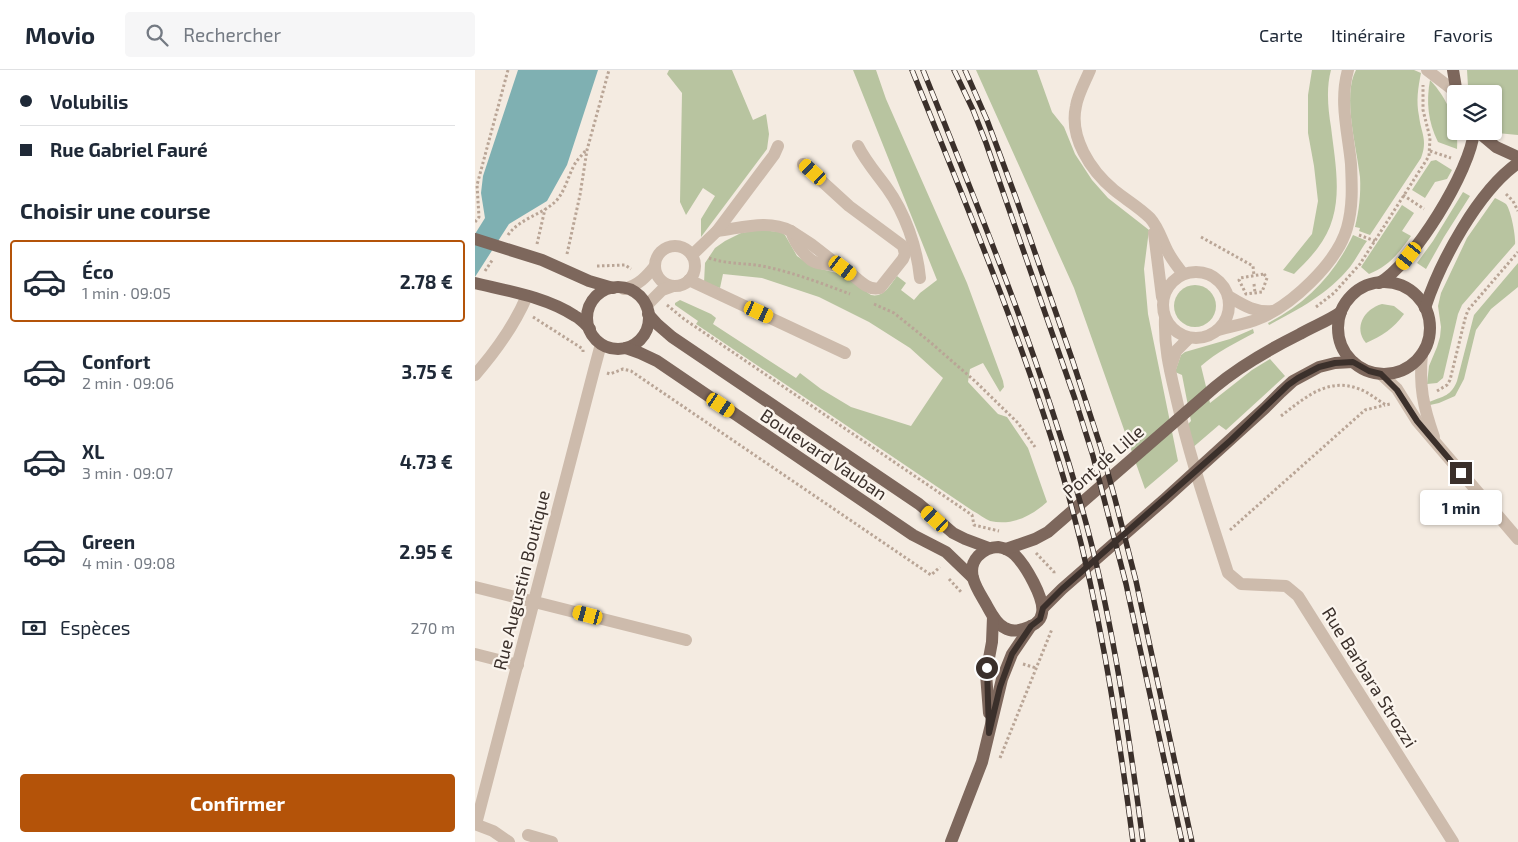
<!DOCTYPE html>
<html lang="fr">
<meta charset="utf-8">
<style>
:root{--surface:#fff;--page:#f6f6f7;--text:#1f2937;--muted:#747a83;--line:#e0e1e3;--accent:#b45309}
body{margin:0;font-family:"Exo 2",sans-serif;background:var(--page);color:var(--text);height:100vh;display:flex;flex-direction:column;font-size:19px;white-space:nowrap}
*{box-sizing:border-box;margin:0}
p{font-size:16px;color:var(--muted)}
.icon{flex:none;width:28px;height:28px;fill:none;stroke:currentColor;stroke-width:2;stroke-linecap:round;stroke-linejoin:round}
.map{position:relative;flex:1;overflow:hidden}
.side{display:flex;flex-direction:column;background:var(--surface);width:475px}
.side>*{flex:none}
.guide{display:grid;align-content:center;height:110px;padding:0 20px;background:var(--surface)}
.fabs{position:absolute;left:972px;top:15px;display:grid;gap:10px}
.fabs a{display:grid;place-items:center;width:55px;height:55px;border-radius:5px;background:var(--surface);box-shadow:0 1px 4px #0004;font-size:25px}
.end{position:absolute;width:22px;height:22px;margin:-11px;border:6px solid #3b302b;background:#fff;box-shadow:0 0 0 2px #fff}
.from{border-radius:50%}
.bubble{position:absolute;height:35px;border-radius:5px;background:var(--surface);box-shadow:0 1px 4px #0004;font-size:16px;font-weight:700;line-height:35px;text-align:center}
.car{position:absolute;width:15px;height:30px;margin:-15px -8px;border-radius:6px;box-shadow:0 0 4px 1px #0007;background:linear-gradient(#f5c518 24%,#345 0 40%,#f5c518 0 76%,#345 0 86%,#f5c518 0)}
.guide b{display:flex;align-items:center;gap:18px;height:48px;font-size:19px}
.guide b+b{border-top:1px solid var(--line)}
.guide i{width:12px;height:12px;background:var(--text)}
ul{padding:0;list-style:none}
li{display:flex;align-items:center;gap:15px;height:82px;margin:0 10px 8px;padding:0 10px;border:2px solid transparent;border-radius:5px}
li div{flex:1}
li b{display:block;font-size:19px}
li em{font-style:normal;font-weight:700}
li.on{border-color:var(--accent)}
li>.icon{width:45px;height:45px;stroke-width:1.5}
h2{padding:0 20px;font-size:22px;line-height:60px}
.pay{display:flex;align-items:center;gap:12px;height:55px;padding:0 20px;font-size:19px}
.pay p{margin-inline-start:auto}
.button{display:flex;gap:10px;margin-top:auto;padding:10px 20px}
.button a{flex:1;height:58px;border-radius:5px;background:var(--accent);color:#fff;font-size:20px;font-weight:700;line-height:58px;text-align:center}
header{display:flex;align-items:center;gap:30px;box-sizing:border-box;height:70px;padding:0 25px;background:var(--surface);border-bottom:1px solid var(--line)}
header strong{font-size:24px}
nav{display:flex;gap:28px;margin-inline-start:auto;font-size:18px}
.search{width:350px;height:45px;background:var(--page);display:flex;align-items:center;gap:12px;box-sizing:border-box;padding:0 18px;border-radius:5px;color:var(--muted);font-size:19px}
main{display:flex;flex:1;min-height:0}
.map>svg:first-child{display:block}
</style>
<header>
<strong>Movio</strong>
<div class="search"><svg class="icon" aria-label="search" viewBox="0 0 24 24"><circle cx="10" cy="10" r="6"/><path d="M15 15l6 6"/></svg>Rechercher</div>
<nav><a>Carte</a><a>Itinéraire</a><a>Favoris</a></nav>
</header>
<main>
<section class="side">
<div class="guide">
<b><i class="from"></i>Volubilis</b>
<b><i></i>Rue Gabriel Fauré</b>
</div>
<h2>Choisir une course</h2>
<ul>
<li class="on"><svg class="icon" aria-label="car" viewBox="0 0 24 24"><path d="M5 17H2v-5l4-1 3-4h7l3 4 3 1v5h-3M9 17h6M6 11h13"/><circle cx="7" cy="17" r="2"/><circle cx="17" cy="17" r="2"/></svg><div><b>Éco</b><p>1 min · 09:05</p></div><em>2.78 €</em></li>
<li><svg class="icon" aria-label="car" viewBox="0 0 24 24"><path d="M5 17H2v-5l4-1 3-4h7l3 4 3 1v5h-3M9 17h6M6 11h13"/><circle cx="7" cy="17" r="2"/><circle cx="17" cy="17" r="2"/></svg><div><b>Confort</b><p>2 min · 09:06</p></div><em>3.75 €</em></li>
<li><svg class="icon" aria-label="car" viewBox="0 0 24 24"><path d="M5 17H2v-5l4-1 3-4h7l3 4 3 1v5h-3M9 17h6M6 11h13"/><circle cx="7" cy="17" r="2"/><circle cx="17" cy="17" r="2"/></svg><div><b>XL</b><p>3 min · 09:07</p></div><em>4.73 €</em></li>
<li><svg class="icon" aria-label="car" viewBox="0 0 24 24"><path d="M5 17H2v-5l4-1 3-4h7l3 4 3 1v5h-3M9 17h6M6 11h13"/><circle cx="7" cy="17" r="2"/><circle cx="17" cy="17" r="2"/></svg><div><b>Green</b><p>4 min · 09:08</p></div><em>2.95 €</em></li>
</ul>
<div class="pay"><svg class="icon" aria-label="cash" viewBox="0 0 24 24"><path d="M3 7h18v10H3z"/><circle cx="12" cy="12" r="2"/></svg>Espèces<p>270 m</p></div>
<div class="button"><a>Confirmer</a></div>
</section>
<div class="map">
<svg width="1043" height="772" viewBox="0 0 1043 772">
<rect width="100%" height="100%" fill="#f4ebe1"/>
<g fill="#b8c4a0">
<polygon points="194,0 257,0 278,50 291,44 294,64 292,79 226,167 226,149 240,126 228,118 211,145 205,132 207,23 192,4"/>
<path d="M378 0H401L411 29 492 213 528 311 529 317 525 322 508 293 495 299 493 312 523 344 532 347 553 378 572 432C556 446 538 456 515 451 510 449 504 444 498 441L221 254 223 251 200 235V233L205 230 236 244 241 248 238 254 321 308 325 303 346 319 376 337 436 356 468 308 435 278 394 252 344 227 287 208 248 204 245 218 229 213 230 193 240 178 250 171 266 163 283 160 306 162 310 165 322 186 338 197 366 204 396 225C409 228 415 215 422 206L431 213 426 220 439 230 445 223 462 210Z"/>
<polygon points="501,0 562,0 577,42 589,57 600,84 617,110 633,128 674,160 669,199 673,244 703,391 670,419 599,218"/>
<path d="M837 0H856C851 18 853 39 856 57 861 100 871 142 842 179 835 188 827 196 819 204L808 200 837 164 843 131 839 96 833 63V25Z"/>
<path d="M881 0H939L946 3C943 18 941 31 944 46 946 63 953 70 946 88L895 165 884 161 885 158 880 157C884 141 886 124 885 107 882 78 867 26 881 0Z"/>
<polygon points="992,0 1043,0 1043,65 1022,63 1019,60 1019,24 995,24 993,16"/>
<path d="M955 10C972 28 984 54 982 79L963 72C953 52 951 32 955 10Z"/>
<polygon points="961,90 977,100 972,109 960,112 950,128 937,120 956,91"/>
<polygon points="988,122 995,126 969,167 951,199 942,193 958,171"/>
<path d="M1020 128C1024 130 1028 132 1031 134 1036 140 1041 167 1040 174L987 235 983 244 968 308 962 313 952 314 954 296 962 277 965 267 966 257 963 236 966 223 992 168Z"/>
<path d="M927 135 939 143 927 161 936 166C924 183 914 196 894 204L886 197Z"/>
<path d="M878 165 892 171C886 179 881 189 875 197 853 224 824 239 794 255L793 253C832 233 859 205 878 165Z"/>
<path d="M1043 193V217L1016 239 1001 260 989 309 980 326 964 333 955 335 954 332C969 326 976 326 982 311L999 245Z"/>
<circle cx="720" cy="236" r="21"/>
<path d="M907 234 919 236 929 244C919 258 907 266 891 273 878 258 889 239 907 234Z"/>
<path d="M778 259 779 263C760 273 742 282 726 296L735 333 777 300 795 289 810 306 751 360 744 355 716 379 711 356 716 351 707 305 700 302 706 285 710 282 755 269Z"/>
</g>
<polygon fill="#7fb0b2" points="43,0 123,0 92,95 72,131 34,154 0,207 0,164 10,148 6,123 8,106"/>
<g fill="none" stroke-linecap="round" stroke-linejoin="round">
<g stroke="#b9a596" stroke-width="3" stroke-dasharray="2.5 2.5" stroke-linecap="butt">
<polyline points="955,81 976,88"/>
<polyline points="1031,124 1038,131 1043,141"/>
<polyline points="928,125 949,139"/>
<polyline points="0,152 4,147 2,115 33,0"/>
<path d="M33 165C45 148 67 145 81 131 91 120 93 105 101 92 104 88 108 84 111 80"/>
<polyline points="884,165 900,171"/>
<polyline points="726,167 778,196 779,206"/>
<polyline points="62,174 70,139"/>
<polyline points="92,184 105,125 112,80 134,0"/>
<path d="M234 188C251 194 269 193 287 196 317 202 346 213 375 224"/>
<polyline points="122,196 150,195 156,199"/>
<polyline points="10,201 18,189"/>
<polygon points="789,204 792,208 787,222 771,224 764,210 765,208"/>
<polyline points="779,214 780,223"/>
<polyline points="399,234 419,243 455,272 501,312 543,353 560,377"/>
<polyline points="192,235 209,249 497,445 499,455 524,461"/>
<polyline points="841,237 859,223 885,194 954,86 955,68 948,40 948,15"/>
<polyline points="58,247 108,279 108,282"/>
<polyline points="132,303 135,304 148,299 156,301 456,505 465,497"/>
<polyline points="962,321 972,315 975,310 990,249 993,240 1043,182"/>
<path d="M806 346C832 326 856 304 891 322 898 326 904 331 911 335L915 334"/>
<polyline points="755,460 890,340 910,335"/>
<polyline points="561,483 579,502 579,505"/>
<polyline points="474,509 487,523"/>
<polyline points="548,594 561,598"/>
<polyline points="525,688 577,559"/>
</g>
<g stroke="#cdbbac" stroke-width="12">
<path d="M615 0C610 12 603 24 601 36 594 67 615 100 639 120 650 129 664 137 675 148 684 158 687 171 693 182 697 190 703 197 708 204"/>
<polyline points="952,0 982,23"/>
<path d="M383 76C391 92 402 104 412 118 430 143 442 177 445 208"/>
<path d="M242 161C267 158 293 149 316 161 320 173 326 182 336 190 346 197 359 192 369 198 380 205 391 222 405 218L428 189 430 184 428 176 374 136 328 94"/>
<polyline points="316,161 336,174 363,195"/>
<polyline points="679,163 687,227"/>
<circle cx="200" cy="196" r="20"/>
<polyline points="217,185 242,161 299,85 303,76"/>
<circle cx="721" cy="235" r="33"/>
<polyline points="214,210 370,283"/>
<path d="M149 219C164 215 171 207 180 196"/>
<path d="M753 226C768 235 780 243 798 241"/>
<polyline points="171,236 187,220 198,216"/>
<path d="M690 248C689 279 695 301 702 331 715 389 735 446 753 503L766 514 811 516 823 526 978 772"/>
<path d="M743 260C756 256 771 254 783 249 816 236 862 193 872 158 878 137 877 116 876 94 873 62 864 32 873 0"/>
<path d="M947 283C944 316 948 336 959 367"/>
<polyline points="695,299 701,281 714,268"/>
<polyline points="906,304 922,319 942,351 1043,469"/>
<path d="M0 305C21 281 39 256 52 226"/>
<polyline points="0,517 211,570"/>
<polyline points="0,584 43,595"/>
<polyline points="0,754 18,761 34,772"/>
<polyline points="1,754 119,300 126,274"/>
<polyline points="53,765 77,772"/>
</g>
<g stroke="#7d675c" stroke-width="12">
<polyline points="978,0 982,24"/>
<polyline points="1002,61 1021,77 1043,87"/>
<polyline points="0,169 67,190 114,211 138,218"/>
<circle cx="909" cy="258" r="46"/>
<path d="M0 213C33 221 71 227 100 246 106 249 110 254 115 259"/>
<path d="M904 213C938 194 996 100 999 61"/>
<circle cx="143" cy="248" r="31"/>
<path d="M950 238C965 192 1003 121 1043 93"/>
<polyline points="173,244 182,254 197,267 444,434 478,463 490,469 514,478"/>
<polyline points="151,278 165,283 182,291 438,465 471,482 498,508"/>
<path d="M523 477C530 478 535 480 540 485 550 495 570 528 567 543 566 552 556 557 548 559 542 561 535 561 530 558 521 554 516 543 511 534 503 520 489 501 503 486 509 480 515 477 523 477Z"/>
<path d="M531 479 560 469 573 462 740 317C766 295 795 279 825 264 839 256 853 251 866 242"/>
<polyline points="568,538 587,519 690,429 790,338 806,322 818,311 844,297 860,293 878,292"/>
<polyline points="514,643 511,604 517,572 518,547"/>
<polyline points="476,772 507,692 527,609 537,584 556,556"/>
</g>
<defs>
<g id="rail">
<path d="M437 0C491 134 547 268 588 406 623 525 642 649 658 772"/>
<path d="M448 0C508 149 569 298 611 453 639 557 654 665 668 772"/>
<polyline points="479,0 498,40 511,73 600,329 618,386 651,514 707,772"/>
<polyline points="490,0 512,50 541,128 597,289 626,378 640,429 661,511 717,772"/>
</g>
</defs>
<use href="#rail" stroke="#3b302b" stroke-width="5.5"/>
<use href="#rail" stroke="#fbf5ee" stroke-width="4" stroke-dasharray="11" stroke-linecap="butt"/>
</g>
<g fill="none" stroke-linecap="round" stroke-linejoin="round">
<polyline stroke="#3b302b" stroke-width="6" points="512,598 514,663 525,617 537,584 556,556 565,549 568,538 587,519 756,370 813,315 823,308 844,297 860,293 878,292 894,301 906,304 922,320 942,351 986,403"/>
</g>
<g text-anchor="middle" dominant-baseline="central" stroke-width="4.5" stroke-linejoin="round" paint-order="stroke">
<g font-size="18" fill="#3b302b" stroke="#fbf5ee">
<text transform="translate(349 384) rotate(34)">Boulevard Vauban</text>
<text transform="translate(628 391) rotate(-41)">Pont de Lille</text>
<text transform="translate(46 510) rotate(-76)">Rue Augustin Boutique</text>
<text transform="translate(895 607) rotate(58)">Rue Barbara Strozzi</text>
</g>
</g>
</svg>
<div class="fabs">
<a><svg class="icon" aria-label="layers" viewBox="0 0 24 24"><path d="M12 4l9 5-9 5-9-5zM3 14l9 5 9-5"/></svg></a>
</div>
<i class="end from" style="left:512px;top:598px"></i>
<i class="end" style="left:986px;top:403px"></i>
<div class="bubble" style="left:945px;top:420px;width:82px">1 min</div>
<i class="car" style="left:338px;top:102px;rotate:312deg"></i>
<i class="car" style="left:934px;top:186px;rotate:218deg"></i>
<i class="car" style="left:368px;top:198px;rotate:127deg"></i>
<i class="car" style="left:284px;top:242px;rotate:115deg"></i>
<i class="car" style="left:246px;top:335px;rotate:124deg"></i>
<i class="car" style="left:460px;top:449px;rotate:312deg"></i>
<i class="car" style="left:113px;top:545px;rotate:285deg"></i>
</div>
</main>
